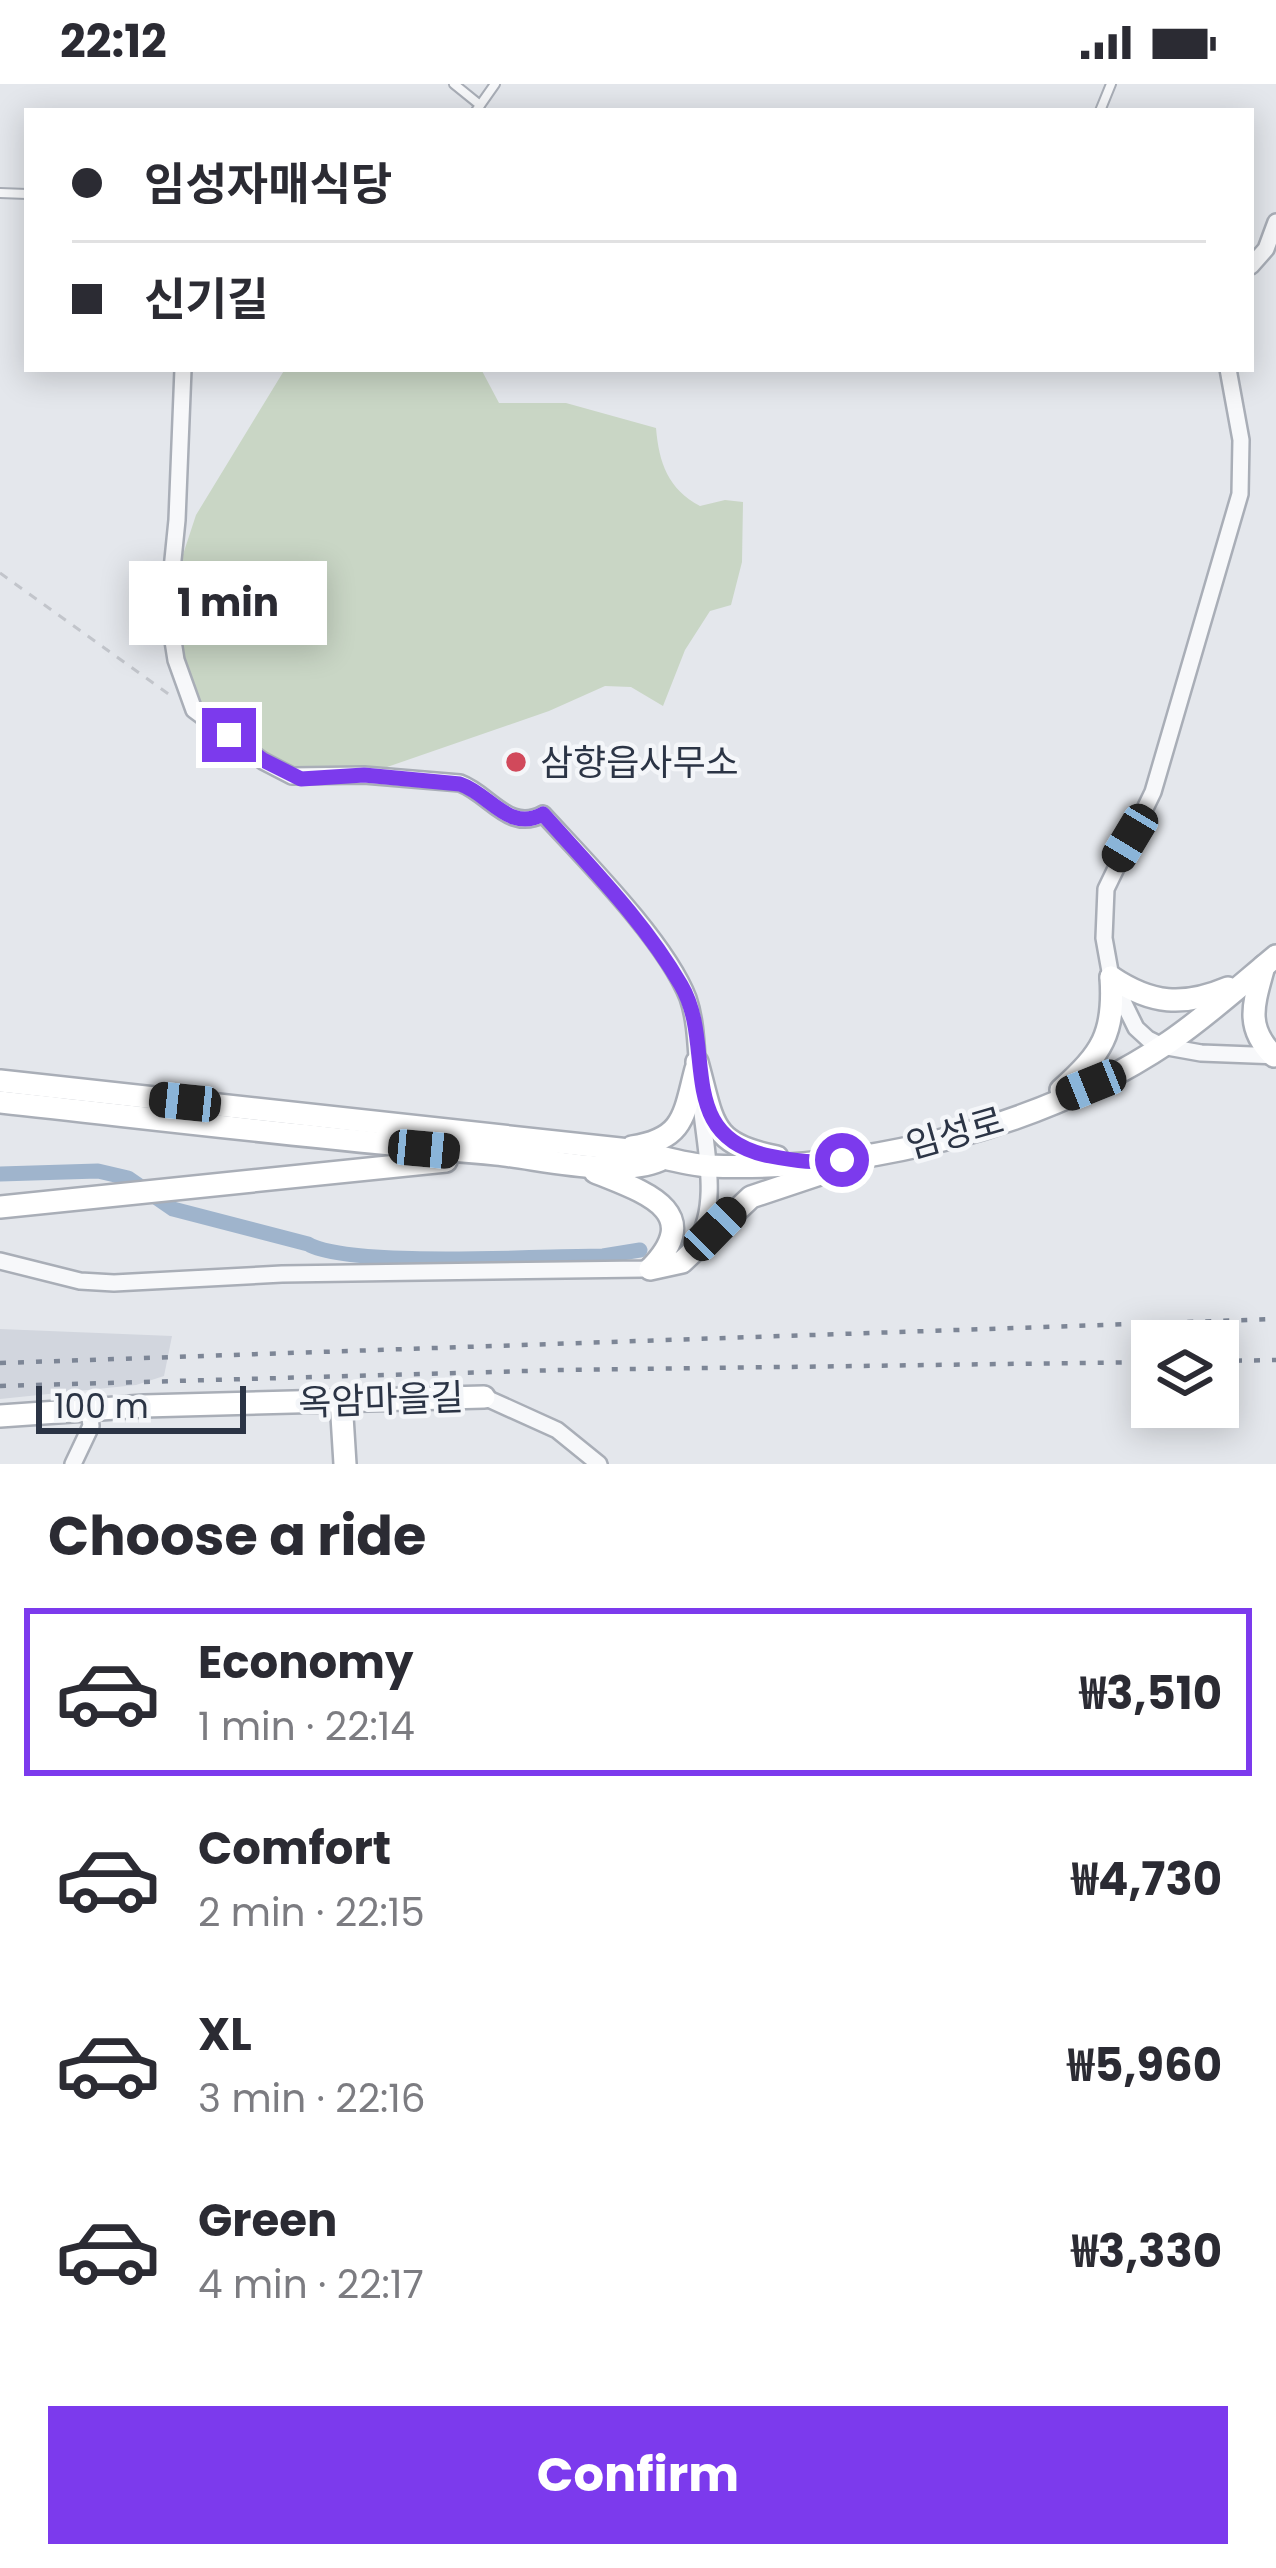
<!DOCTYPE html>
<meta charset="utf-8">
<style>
:root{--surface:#fff;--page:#f2f2f3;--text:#2b2b33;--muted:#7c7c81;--line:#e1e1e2;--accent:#7c3aed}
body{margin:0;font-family:Poppins,"Noto Sans KR",sans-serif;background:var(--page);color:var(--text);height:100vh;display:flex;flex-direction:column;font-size:45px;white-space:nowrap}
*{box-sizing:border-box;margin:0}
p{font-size:39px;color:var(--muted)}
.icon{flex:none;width:66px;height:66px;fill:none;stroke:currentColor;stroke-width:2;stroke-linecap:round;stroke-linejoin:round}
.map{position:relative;height:1380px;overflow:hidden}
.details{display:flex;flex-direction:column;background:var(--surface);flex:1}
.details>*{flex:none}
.banner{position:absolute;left:24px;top:24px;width:1230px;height:264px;border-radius:0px;box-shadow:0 6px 30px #0003;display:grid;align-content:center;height:264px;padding:0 48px;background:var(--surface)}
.controls{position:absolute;left:1131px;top:1236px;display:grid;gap:24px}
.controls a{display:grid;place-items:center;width:108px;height:108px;border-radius:0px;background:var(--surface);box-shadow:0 6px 30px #0003;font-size:60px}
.scale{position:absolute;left:36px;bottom:30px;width:210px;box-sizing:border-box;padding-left:12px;border:6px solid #2b3445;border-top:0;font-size:33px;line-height:42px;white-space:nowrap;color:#2b3445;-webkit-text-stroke:9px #f4f6f9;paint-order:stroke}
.end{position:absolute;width:54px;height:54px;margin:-27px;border:15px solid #7c3aed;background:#fff;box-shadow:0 0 0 6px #fff}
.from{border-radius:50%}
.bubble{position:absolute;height:84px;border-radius:0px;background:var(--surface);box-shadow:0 6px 30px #0003;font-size:39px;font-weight:700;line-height:84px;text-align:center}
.car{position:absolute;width:36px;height:72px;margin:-36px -18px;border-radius:15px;box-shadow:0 0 9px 3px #0007;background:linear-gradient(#222 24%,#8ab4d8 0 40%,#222 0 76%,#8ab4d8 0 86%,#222 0)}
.banner b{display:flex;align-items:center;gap:42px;height:114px;font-size:45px}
.banner b+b{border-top:3px solid var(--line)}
.banner i{width:30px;height:30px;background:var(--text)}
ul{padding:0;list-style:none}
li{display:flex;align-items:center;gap:36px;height:168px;margin:0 24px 18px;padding:0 24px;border:6px solid transparent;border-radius:0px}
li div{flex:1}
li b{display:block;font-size:45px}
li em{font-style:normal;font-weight:700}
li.current{border-color:var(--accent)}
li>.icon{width:108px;height:108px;stroke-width:1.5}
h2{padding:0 48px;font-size:54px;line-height:144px}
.button{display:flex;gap:24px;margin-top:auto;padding:24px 48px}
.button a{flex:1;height:138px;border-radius:0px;background:var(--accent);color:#fff;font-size:48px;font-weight:700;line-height:138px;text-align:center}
.status{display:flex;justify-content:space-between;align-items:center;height:84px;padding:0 60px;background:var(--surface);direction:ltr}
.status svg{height:33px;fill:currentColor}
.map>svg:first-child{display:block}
</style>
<div class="status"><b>22:12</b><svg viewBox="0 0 49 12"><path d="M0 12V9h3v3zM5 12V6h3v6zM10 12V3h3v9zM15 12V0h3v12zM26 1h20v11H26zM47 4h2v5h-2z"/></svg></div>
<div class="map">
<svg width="1276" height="1380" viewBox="0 0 1276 1380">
<rect width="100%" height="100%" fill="#e4e7ec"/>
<polygon fill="#d2d6de" points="0,1245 172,1252 164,1292 136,1301 0,1315"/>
<path fill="#c9d6c5" d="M285 285H481L499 319H566L656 344C659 379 668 405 700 422L725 416 743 418 742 478 731 521 710 527 685 566 663 622 631 603 605 602 549 627 364 691 301 695 194 626 169 513 196 431Z"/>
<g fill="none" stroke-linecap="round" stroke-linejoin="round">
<path stroke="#9fb4cc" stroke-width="15" d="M0 1090 98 1087 128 1094 173 1125 308 1160C350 1184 544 1172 603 1172L640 1166"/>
<defs>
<g id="lane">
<polyline points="454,0 480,21"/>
<polyline points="476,27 495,0"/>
<polyline points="1100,27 1111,0"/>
<polyline points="0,109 27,110"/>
</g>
<g id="street">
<polyline points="1251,182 1266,165 1276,138"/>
<path d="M183 285 177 436 168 525 176 576 194 626 263 677 292 692 364 691 460 699C490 710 509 749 543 730 585 776 666 857 688 914 696 937 696 964 698 988"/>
<polyline points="1228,285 1241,356 1240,410 1153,708 1106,805 1104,854 1111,893 1136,944 1148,955 1162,962 1201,969 1276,972"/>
<path d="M695 1159C721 1122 704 1060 701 1018"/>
<polyline points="0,1177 80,1197 114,1199 282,1190 643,1185 659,1181"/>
<polyline points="484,1313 557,1346 599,1380"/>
<polyline points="73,1380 91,1342 89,1325"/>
</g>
<g id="secondary">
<path d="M1264 882C1254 919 1244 943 1274 972"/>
<path d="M1111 893C1151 920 1183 923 1228 904"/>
<path d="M697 978C714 1039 709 1060 777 1073"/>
<path d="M0 997 620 1065C651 1068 677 1080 709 1082 862 1088 1041 1044 1169 958 1207 932 1241 901 1276 872"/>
<path d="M1061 1006C1102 969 1115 950 1111 893"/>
<path d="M0 1018C165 1036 330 1056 496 1070 543 1075 618 1094 660 1076"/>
<path d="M632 1063C685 1055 684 1030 696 985"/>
<path d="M595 1088C641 1107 707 1126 651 1184"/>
<polyline points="0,1123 446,1077"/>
<polyline points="650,1185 682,1178 751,1113 823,1089"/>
<polyline points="341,1316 345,1380"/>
<polyline points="0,1332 144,1322 484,1313"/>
</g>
</defs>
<use href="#lane" stroke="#a9aeb7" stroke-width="12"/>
<use href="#street" stroke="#a9aeb7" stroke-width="20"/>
<use href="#secondary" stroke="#a9aeb7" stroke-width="26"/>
<polyline stroke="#c2c5cb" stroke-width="3" stroke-dasharray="9 9" stroke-linecap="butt" points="0,489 174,614"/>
<use href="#lane" stroke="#f7f8fa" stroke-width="8"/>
<use href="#street" stroke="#f7f8fa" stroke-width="15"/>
<use href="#secondary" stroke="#fff" stroke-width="21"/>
<g stroke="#7d8696" stroke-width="4.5" stroke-dasharray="6 12" stroke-linecap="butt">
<polyline points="1218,1277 1276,1276"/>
<polyline points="0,1279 1276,1235"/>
<polyline points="0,1302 561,1286 1152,1278"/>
</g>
</g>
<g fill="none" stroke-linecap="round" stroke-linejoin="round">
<path stroke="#7c3aed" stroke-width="15" d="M229 651 263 676 301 695 364 691 460 700C490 710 509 749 543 730 591 784 644 837 681 901 717 962 673 1053 770 1072 796 1077 816 1080 842 1076"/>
</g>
<circle fill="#d1495b" stroke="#f4f6f9" stroke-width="4.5" cx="516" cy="678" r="12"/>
<g text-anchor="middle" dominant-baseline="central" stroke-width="9" stroke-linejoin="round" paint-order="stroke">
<g font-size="36" fill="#2b3445" stroke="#f4f6f9" text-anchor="start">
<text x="540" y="678">삼향읍사무소</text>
</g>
<g font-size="36" fill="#2b3445" stroke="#f4f6f9">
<text transform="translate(955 1049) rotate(-16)">임성로</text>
<text transform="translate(381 1316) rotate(-2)">옥암마을길</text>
</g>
</g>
</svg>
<div class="controls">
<a><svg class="icon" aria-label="layers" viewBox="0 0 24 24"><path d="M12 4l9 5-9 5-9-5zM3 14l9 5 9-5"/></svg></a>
</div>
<div class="scale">100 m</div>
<i class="end from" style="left:842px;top:1076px"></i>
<i class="end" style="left:229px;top:651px"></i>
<div class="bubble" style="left:129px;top:477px;width:198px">1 min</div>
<i class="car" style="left:1130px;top:754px;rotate:211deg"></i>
<i class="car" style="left:1091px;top:1001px;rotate:248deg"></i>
<i class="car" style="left:185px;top:1018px;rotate:276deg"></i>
<i class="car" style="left:424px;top:1065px;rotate:95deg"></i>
<i class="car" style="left:715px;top:1145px;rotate:44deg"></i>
<div class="banner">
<b><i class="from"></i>임성자매식당</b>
<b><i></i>신기길</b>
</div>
</div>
<section class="details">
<h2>Choose a ride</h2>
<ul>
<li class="current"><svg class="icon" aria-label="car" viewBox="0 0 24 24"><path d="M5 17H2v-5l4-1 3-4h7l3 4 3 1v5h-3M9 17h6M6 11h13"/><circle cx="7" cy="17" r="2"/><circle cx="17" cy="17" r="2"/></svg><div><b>Economy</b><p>1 min · 22:14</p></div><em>₩3,510</em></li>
<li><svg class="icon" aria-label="car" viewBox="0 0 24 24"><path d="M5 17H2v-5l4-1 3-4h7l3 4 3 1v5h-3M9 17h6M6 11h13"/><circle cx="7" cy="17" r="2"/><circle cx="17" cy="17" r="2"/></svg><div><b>Comfort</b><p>2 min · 22:15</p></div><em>₩4,730</em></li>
<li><svg class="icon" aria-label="car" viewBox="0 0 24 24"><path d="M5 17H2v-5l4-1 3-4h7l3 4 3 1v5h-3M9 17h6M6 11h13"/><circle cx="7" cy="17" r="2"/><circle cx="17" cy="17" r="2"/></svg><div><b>XL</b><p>3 min · 22:16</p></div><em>₩5,960</em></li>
<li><svg class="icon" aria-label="car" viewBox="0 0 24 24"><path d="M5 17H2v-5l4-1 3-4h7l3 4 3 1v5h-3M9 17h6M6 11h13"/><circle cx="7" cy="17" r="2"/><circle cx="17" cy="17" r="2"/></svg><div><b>Green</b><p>4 min · 22:17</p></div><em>₩3,330</em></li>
</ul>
<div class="button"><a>Confirm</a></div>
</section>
